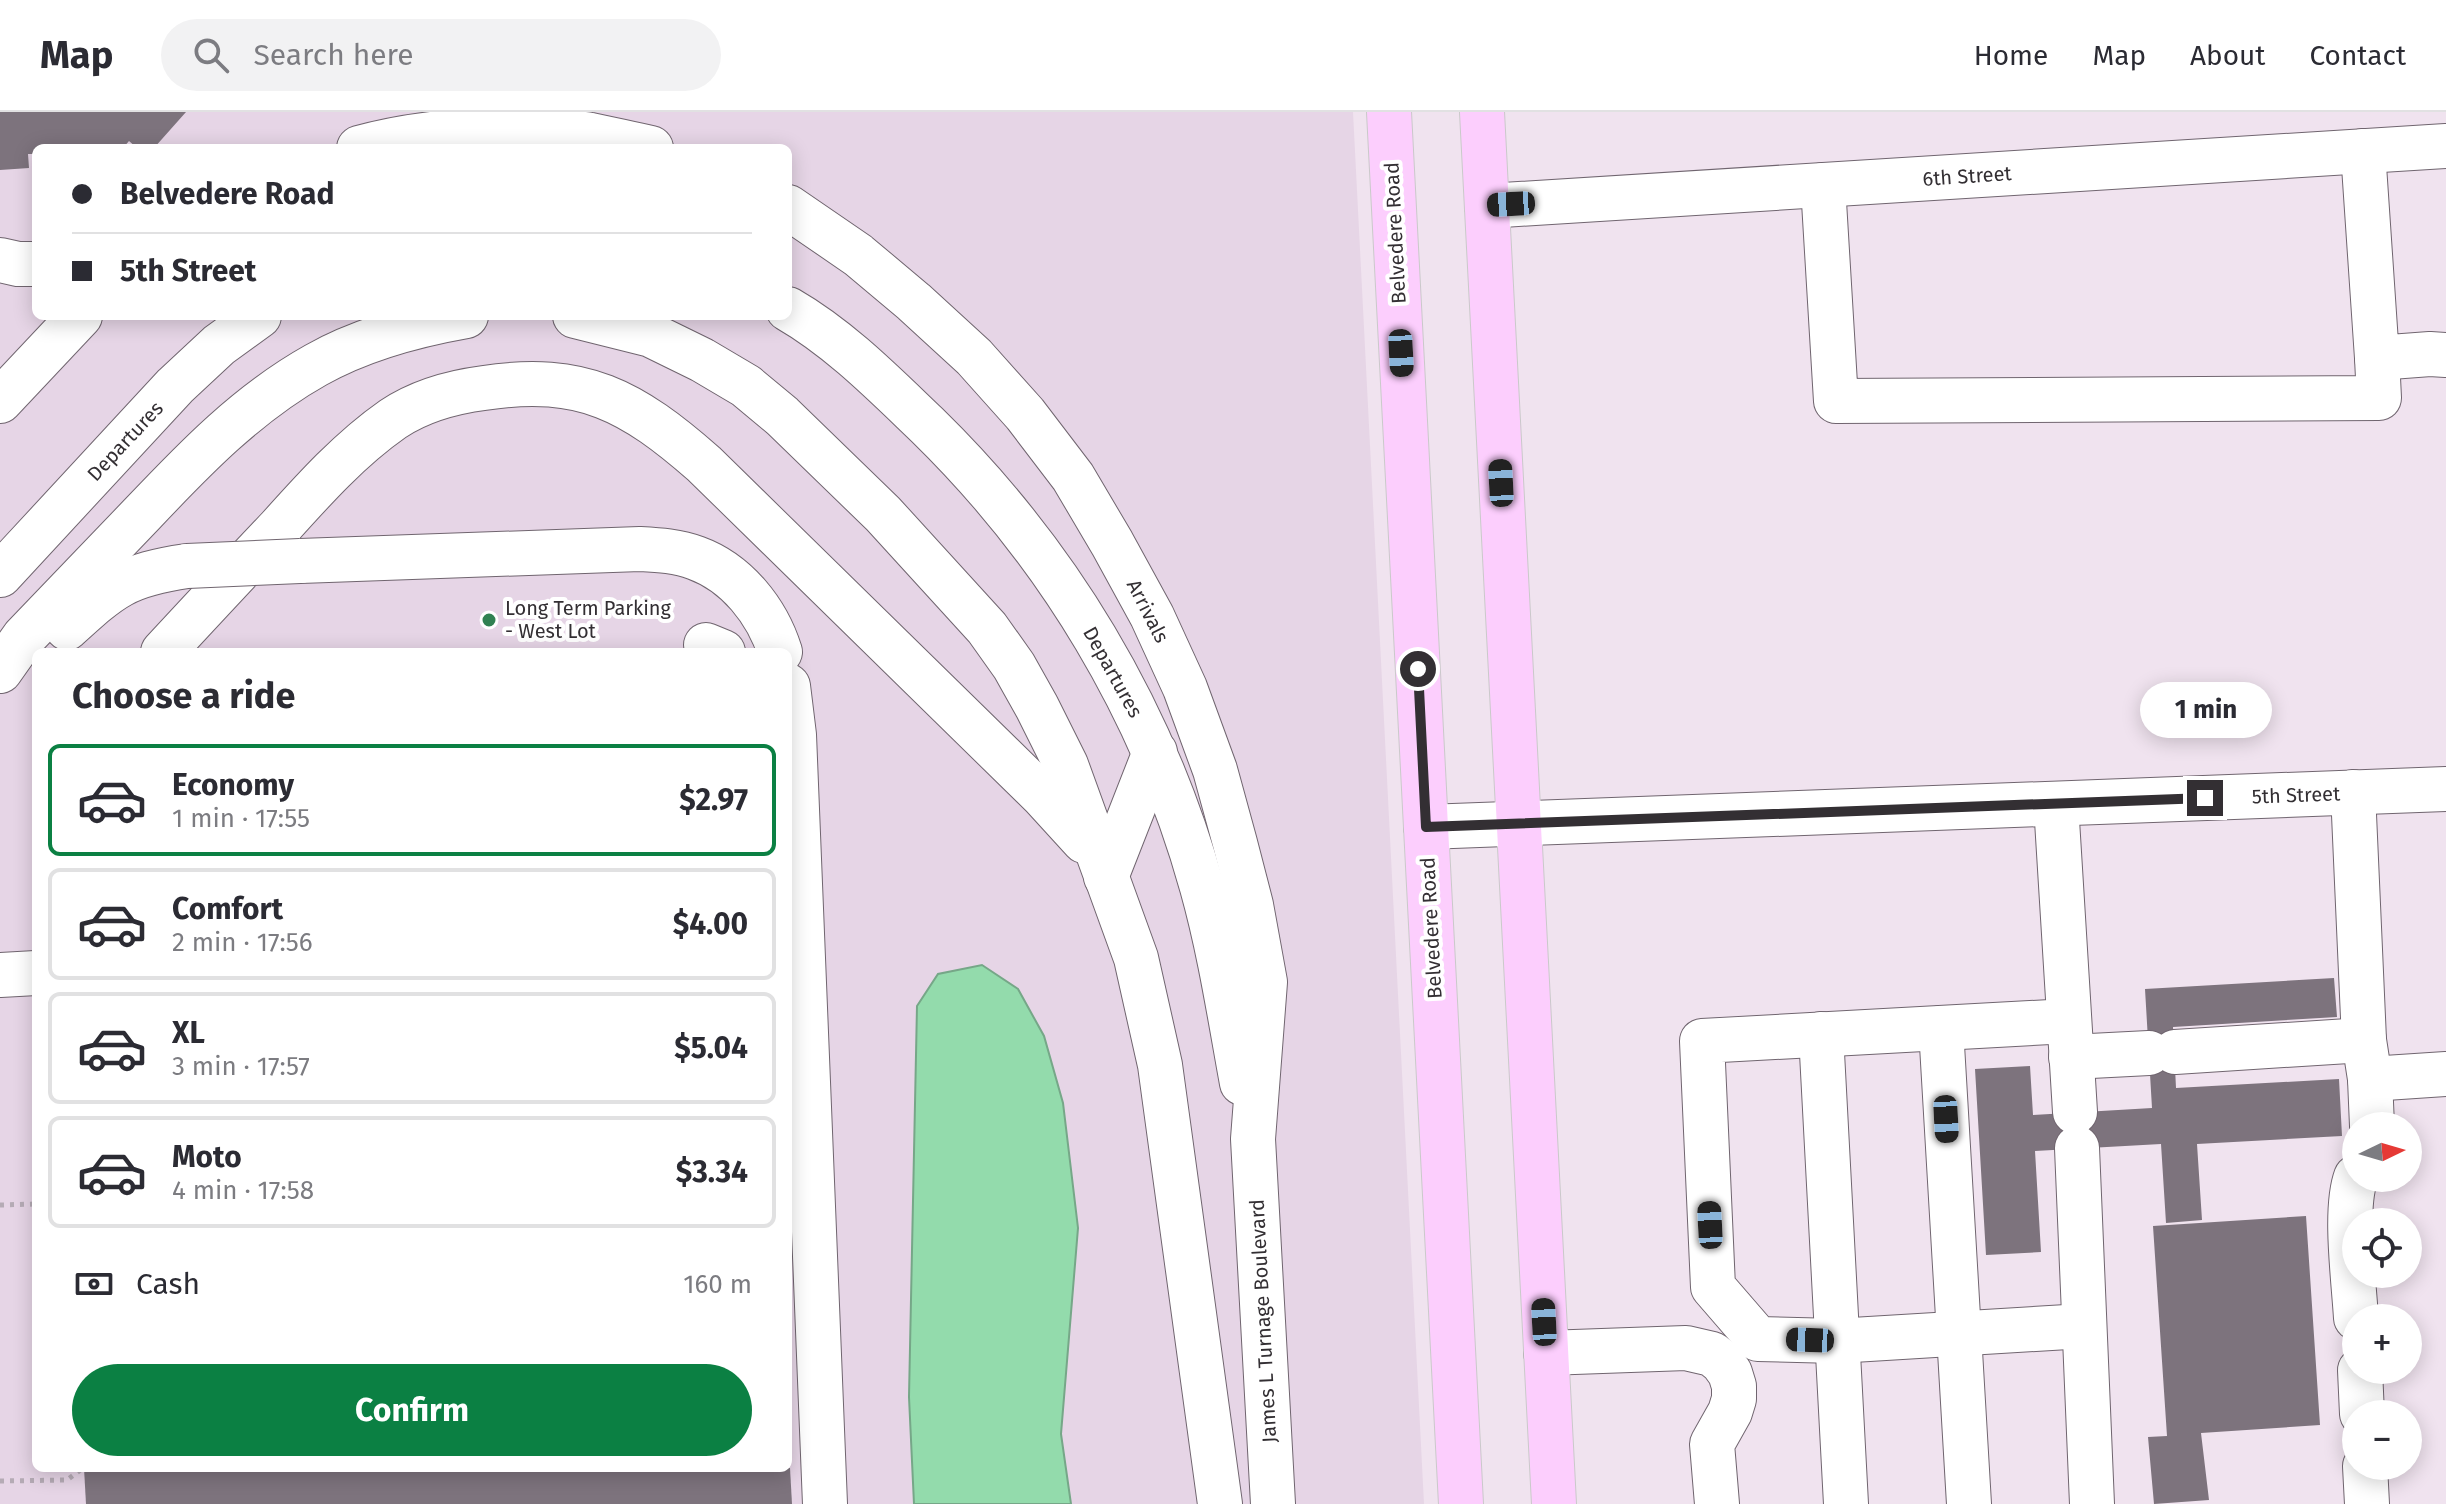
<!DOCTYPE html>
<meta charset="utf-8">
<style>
:root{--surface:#fff;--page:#f2f2f3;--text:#2b2b33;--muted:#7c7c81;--line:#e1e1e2;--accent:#0b8043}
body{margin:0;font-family:"Fira Sans",sans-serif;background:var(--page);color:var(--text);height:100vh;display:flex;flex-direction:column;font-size:30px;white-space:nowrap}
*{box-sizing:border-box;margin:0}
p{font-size:26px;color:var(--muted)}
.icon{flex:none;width:44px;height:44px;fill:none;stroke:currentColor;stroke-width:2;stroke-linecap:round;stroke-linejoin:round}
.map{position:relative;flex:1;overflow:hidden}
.details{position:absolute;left:32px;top:536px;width:760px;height:824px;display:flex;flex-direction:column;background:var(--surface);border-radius:12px;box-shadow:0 4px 20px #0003}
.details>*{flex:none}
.banner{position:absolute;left:32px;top:32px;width:760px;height:176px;border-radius:12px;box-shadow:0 4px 20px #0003;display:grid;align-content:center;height:176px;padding:0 40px;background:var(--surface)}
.needle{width:52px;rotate:85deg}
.fabs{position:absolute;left:2342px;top:1000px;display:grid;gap:16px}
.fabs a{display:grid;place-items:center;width:80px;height:80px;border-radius:50%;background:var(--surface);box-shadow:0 4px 20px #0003;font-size:40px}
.end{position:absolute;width:36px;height:36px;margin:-18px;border:10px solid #332f33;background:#fff;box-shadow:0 0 0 4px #fff}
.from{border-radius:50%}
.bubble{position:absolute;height:56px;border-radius:28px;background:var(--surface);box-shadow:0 4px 20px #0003;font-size:26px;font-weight:700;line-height:56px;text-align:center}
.car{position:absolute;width:24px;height:48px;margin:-24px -12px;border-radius:10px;box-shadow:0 0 6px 2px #0007;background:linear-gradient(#222 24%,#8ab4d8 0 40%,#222 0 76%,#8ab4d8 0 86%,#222 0)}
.banner b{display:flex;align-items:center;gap:28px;height:76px;font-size:30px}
.banner b+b{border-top:2px solid var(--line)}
.banner i{width:20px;height:20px;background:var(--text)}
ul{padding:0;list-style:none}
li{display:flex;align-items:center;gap:24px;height:112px;margin:0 16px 12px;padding:0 24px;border:4px solid var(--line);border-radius:12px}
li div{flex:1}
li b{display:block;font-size:30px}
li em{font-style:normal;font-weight:700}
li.on{border-color:var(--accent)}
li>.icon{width:72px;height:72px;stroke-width:1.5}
h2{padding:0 40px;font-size:36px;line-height:96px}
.pay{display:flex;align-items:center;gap:20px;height:88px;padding:0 40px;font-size:30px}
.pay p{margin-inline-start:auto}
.action{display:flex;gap:16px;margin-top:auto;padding:16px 40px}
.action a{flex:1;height:92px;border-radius:48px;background:var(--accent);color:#fff;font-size:32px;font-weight:700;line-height:92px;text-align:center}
header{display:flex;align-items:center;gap:48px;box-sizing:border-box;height:112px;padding:0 40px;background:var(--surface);border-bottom:2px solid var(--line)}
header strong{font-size:38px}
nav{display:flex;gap:44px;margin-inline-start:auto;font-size:28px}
.search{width:560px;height:72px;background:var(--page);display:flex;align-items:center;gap:20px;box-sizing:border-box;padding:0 28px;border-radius:44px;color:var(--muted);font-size:30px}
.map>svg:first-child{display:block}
</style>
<header>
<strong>Map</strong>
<div class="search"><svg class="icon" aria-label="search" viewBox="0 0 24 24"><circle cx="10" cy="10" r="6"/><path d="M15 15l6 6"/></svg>Search here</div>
<nav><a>Home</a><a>Map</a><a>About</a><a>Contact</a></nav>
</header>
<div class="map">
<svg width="2446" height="1392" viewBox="0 0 2446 1392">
<rect width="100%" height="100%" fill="#f0e3ef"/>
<path fill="#e6d5e6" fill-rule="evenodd" d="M0 0H1353L1424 1392H0ZM36 36H788V204H36ZM36 540H788V1356H36Z"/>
<polygon fill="#93dbac" stroke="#76a788" stroke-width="2" points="982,853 1018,877 1044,924 1063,991 1078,1116 1061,1322 1071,1392 914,1392 909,1285 917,894 938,862"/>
<g fill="#7d737d">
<polygon points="0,0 186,0 154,36 137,36 129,29 123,36 36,36 36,42 28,42 29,56 0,58"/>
<polygon points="2334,866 2337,905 2173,915 2176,976 2339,967 2342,1024 2197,1032 2202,1108 2166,1111 2161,1032 2035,1039 2041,1140 1986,1143 1975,957 2030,954 2033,1003 2152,996 2145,877"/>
<polygon points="2306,1104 2320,1313 2201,1321 2209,1388 2154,1392 2148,1325 2167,1324 2153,1114"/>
<polygon points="84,1356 790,1356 792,1392 86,1392"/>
</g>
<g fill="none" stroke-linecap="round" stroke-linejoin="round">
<defs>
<g id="minor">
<path d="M359 36C427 17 521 12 591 23 611 27 631 32 651 36"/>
<polyline points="2363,39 2377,246 2430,242 2446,243"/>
<polyline points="1823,73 1836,289 2379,286 2377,246"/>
<polyline points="1487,94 2446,34"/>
<polyline points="788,95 858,143 914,190 974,245 1025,302 1073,365 1112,431 1152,504 1185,576 1215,658 1235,731 1251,793 1265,870 1253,1027 1273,1392"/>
<polyline points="0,148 18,152 36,152"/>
<path d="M788 197C840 227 884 272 927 313 1058 441 1153 599 1202 775 1220 839 1230 906 1242 971"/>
<polyline points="575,204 651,223 702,248 746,274 782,304 883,402 987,516 1014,554 1037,595 1066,653 1136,846 1160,953 1220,1392"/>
<polyline points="0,289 80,204"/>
<path d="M300 449 640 437C659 438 678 439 696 446 737 461 767 499 780 540"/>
<polyline points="0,463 175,274 219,233 259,204"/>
<path d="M67 516C112 475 125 463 187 454"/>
<polyline points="706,533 723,540"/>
<path d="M163 540C201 499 240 457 279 416 314 377 350 337 393 307 420 289 453 280 484 276 583 261 632 289 704 352L1042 683 1084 729"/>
<path d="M0 559 24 525C63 484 103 443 142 402 195 346 248 291 316 253 362 227 415 213 466 204"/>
<polyline points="788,574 794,623 825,1392"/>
<polyline points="2353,680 2364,928 2370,967 2372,1014"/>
<polyline points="2056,692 2075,1000"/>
<polyline points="1426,715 2446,677"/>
<polyline points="1106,765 1155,640"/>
<polyline points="0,863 36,861"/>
<polyline points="2069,909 1702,929 1713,1175 1758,1227 1836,1229 2084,1214"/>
<polyline points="1941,916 1969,1392"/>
<polyline points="1821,922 1846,1392"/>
<polyline points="2175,940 2364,928"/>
<polyline points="2071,945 2149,941"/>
<polyline points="2370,967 2446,962"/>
<polyline points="2077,1036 2092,1392"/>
<path d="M2356 1065C2344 1097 2354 1170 2356 1206"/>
<polyline points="1546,1241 1686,1236 1712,1242 1722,1250 1730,1261 1734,1274 1734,1287 1730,1300 1712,1332 1717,1392"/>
<polyline points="2360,1258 2362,1302"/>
<polyline points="2365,1354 2367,1392"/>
</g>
<g id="major">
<polyline points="1389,0 1461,1392"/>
<polyline points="1482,0 1554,1392"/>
</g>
</defs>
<use href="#minor" stroke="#70656f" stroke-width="46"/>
<use href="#major" stroke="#cac9ca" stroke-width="46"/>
<g stroke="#b5abb5" stroke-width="5" stroke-dasharray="4 6" stroke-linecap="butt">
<polyline points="0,1093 36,1092"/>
<polyline points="0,1369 67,1368 83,1356"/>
</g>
<use href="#minor" stroke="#fff" stroke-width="44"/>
<use href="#major" stroke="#fccefd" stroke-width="44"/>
<defs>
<polyline id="minor-bridge" points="187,454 300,449"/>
</defs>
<use href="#minor-bridge" stroke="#70656f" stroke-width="46" stroke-linecap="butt"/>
<use href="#minor-bridge" stroke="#fff" stroke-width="44"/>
</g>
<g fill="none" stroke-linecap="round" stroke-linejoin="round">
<polyline stroke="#332f33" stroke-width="10" points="1418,557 1426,715 2205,686"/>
</g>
<circle fill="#308152" stroke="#fff" stroke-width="3" cx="489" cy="508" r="8"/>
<g text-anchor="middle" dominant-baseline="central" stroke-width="8" stroke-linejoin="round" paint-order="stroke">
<g font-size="20" fill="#332f33" stroke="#fff">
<text transform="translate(1967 64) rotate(-4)">6th Street</text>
<text transform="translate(1395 121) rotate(-93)">Belvedere Road</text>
<text transform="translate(125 329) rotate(-47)">Departures</text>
<text transform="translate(1148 499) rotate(63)">Arrivals</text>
<text transform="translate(1113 560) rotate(61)">Departures</text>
<text transform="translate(2296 683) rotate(-2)">5th Street</text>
<text transform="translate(1431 816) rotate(-93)">Belvedere Road</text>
<text transform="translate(1263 1209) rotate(-93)">James L Turnage Boulevard</text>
</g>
<g font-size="20" fill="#332f33" stroke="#fff" text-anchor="start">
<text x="505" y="496">Long Term Parking<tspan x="505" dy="23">- West Lot</tspan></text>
</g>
</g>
</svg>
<div class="fabs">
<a><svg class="needle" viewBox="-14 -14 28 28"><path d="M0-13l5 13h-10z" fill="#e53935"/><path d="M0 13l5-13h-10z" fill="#7c7c81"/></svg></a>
<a><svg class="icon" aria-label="locate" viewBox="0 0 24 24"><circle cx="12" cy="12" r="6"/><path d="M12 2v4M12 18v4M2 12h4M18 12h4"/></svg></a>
<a>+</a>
<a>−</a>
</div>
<i class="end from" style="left:1418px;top:557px"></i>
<i class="end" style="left:2205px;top:686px"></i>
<div class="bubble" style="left:2140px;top:570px;width:132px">1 min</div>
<i class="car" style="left:1511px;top:92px;rotate:267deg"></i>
<i class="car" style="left:1401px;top:241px;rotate:177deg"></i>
<i class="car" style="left:1501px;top:371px;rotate:357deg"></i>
<i class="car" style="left:1946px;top:1007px;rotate:177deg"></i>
<i class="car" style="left:1710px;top:1113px;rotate:357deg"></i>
<i class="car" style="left:1544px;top:1210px;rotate:357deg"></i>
<i class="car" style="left:1810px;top:1228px;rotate:272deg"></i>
<div class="banner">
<b><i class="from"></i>Belvedere Road</b>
<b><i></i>5th Street</b>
</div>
<section class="details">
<h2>Choose a ride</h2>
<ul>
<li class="on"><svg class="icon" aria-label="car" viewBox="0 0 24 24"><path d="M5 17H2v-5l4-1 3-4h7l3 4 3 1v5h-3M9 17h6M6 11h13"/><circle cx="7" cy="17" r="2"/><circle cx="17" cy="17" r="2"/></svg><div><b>Economy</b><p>1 min · 17:55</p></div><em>$2.97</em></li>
<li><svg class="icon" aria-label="car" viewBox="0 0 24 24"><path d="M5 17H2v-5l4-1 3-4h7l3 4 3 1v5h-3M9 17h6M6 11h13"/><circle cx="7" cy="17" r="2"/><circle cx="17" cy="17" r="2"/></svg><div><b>Comfort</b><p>2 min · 17:56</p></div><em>$4.00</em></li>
<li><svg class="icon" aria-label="car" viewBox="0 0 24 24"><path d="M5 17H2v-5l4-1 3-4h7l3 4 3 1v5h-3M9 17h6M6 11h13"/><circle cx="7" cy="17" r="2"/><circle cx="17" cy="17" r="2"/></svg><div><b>XL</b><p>3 min · 17:57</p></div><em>$5.04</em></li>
<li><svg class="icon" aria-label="car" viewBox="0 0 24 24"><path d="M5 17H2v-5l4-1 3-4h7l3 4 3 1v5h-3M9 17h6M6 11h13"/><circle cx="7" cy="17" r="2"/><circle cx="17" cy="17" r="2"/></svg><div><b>Moto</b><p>4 min · 17:58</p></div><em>$3.34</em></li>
</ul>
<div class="pay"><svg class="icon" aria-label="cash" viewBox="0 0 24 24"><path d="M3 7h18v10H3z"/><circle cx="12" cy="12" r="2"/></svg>Cash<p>160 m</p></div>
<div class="action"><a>Confirm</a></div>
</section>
</div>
